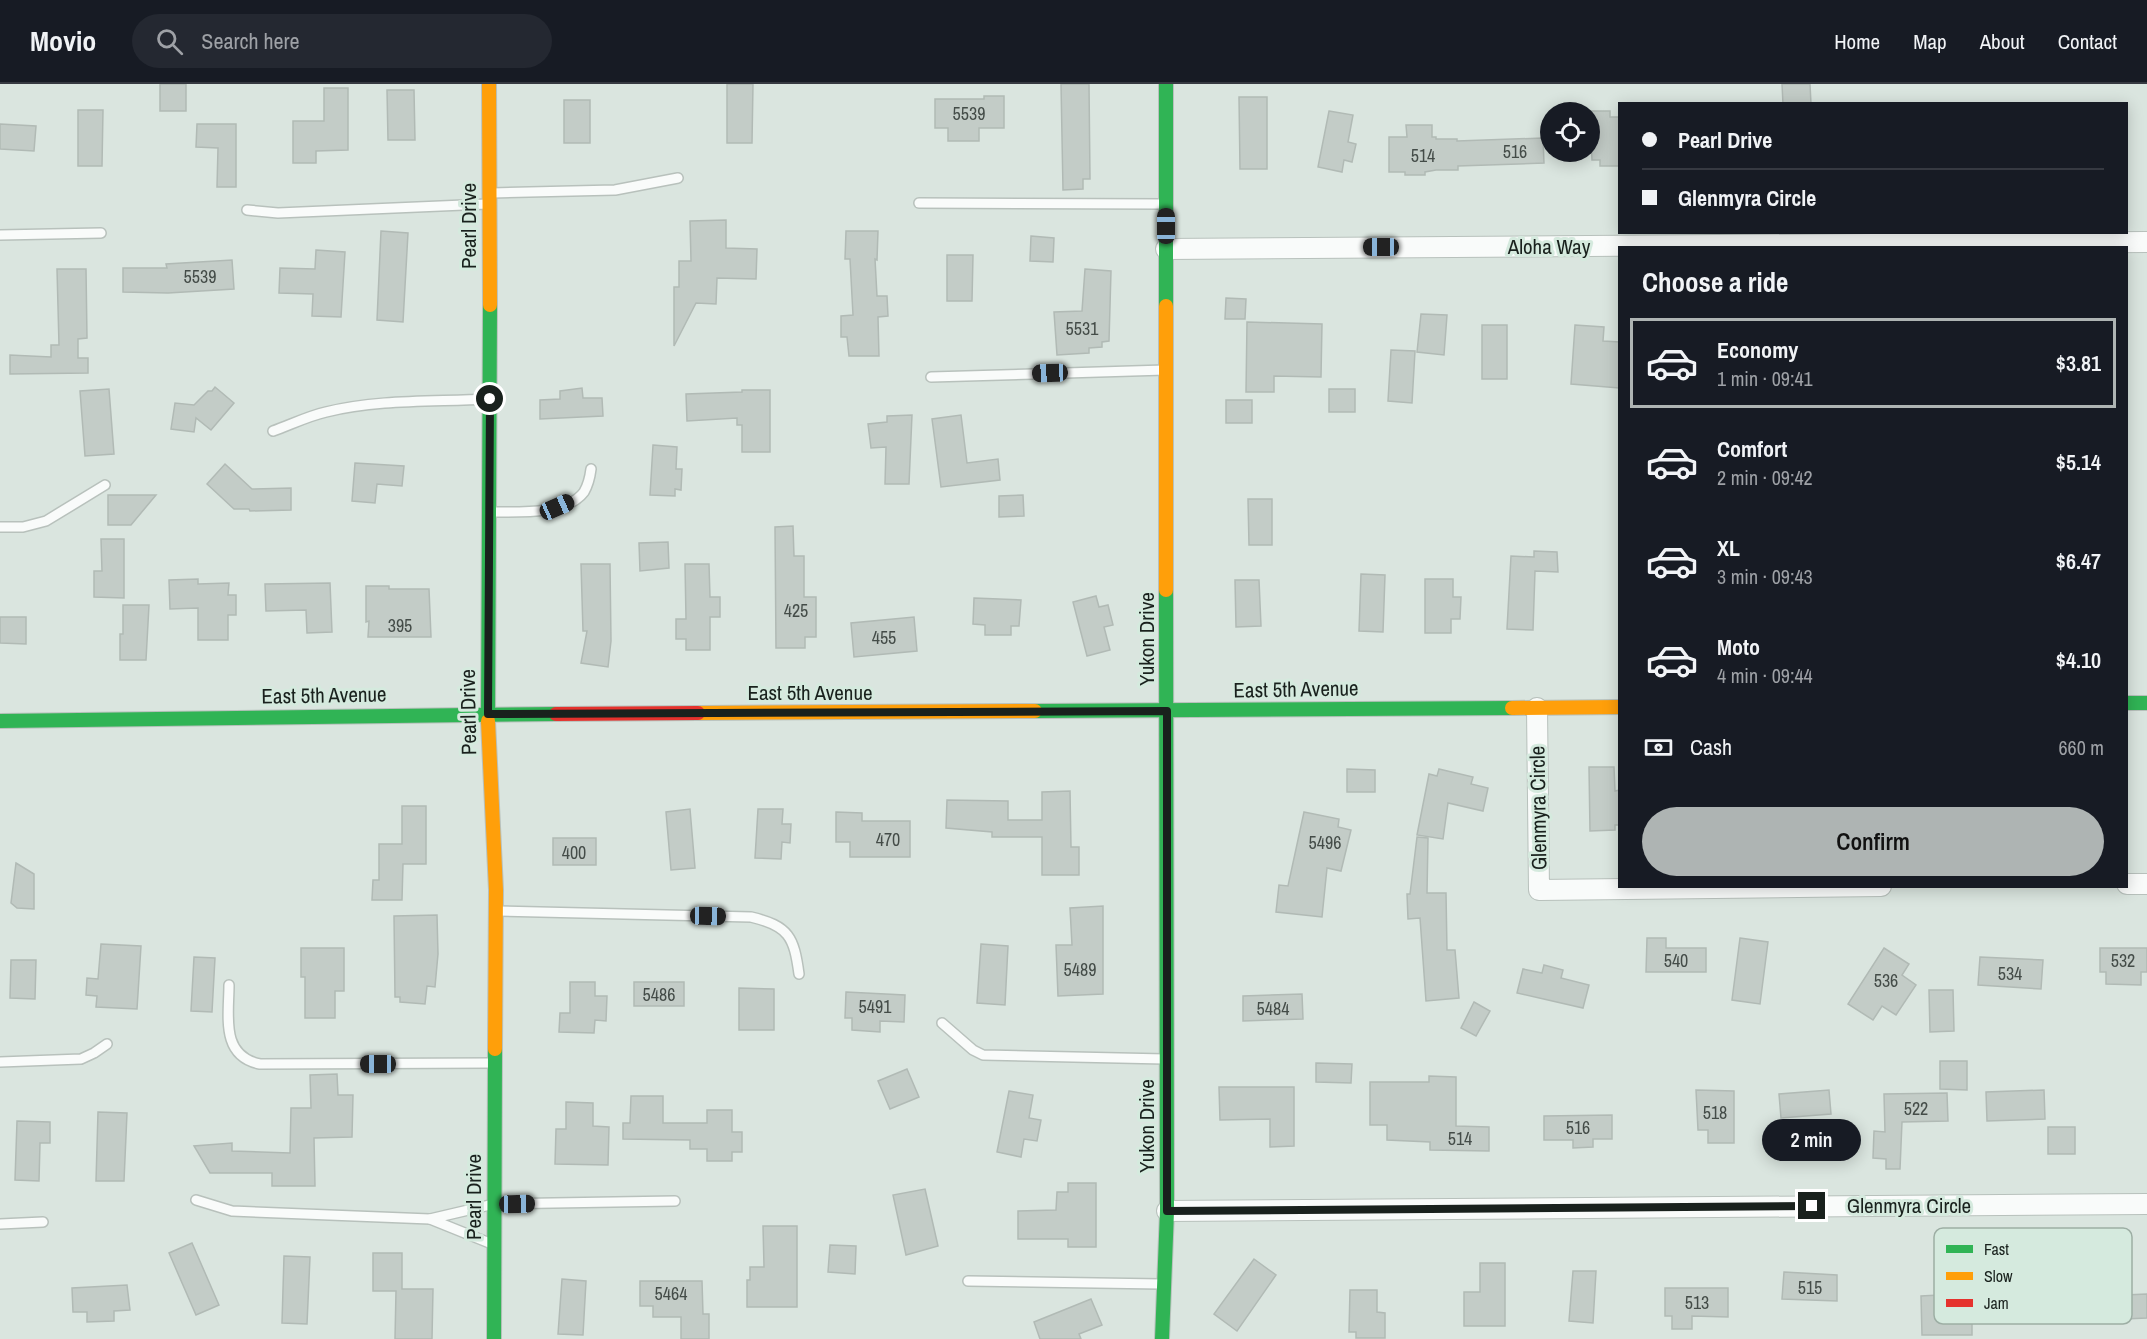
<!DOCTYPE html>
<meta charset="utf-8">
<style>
:root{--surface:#171b24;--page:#242831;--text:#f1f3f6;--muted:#9ea1a6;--line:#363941;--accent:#aeb4b3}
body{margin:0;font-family:"Archivo Narrow",sans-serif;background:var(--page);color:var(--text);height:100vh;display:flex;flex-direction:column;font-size:22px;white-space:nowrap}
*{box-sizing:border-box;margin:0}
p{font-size:20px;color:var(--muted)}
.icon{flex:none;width:33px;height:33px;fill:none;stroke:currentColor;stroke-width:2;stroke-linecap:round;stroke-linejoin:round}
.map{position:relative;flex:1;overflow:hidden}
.drawer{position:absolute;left:1618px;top:162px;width:510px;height:642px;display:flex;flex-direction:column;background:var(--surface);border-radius:0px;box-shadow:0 3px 15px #0003}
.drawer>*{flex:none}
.guide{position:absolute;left:1618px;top:18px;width:510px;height:132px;border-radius:0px;box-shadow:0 3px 15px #0003;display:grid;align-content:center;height:132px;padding:0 24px;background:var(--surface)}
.fabs{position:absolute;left:1540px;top:18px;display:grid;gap:12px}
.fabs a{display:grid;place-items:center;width:60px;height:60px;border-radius:50%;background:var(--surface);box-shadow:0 3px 15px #0003;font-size:30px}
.end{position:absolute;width:27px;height:27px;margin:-14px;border:8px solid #19211d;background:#fff;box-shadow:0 0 0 3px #fff}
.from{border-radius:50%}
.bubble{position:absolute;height:42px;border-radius:21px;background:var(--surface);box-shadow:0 3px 15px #0003;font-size:20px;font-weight:600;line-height:42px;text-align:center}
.car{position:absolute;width:18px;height:36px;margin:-18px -9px;border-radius:8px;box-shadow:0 0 4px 2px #0007;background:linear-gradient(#222 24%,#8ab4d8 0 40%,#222 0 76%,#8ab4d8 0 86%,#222 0)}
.guide b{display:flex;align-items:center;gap:21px;height:57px;font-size:22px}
.guide b+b{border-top:2px solid var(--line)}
.guide i{width:15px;height:15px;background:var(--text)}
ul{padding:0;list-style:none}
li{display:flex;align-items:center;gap:18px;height:90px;margin:0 12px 9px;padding:0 12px;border:3px solid transparent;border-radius:0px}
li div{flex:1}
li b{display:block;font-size:22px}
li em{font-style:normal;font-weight:600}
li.selected{border-color:var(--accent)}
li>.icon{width:54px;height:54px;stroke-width:1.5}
h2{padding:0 24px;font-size:27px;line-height:72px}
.pay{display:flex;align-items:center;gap:15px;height:66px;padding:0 24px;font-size:22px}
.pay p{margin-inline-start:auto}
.cta{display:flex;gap:12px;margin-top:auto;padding:12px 24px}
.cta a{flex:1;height:69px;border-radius:36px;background:var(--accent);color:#111;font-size:24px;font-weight:600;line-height:69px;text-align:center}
header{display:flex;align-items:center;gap:36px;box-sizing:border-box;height:84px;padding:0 30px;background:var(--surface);border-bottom:2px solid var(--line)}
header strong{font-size:28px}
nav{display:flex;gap:33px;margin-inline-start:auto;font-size:21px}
.search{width:420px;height:54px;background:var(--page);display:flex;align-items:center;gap:15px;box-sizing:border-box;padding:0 21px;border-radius:33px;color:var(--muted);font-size:22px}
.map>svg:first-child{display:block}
</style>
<header>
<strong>Movio</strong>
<div class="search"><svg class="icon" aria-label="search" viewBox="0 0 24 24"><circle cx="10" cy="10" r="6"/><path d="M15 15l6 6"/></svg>Search here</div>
<nav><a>Home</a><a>Map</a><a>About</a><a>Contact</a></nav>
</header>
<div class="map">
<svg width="2147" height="1255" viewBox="0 0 2147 1255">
<rect width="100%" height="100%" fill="#dae5df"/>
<g fill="#c3ccc7" stroke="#b1bab5" stroke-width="1.5">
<rect x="160" y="0" width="26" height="27"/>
<polygon points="727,0 753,0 752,59 727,59"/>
<polygon points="1061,0 1089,0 1090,95 1083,95 1083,105 1063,106"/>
<polygon points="1782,0 1810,0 1811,20 1783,20"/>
<polygon points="324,4 348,4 348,66 316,67 316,79 293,79 293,37 324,37"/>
<polygon points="387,6 414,6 415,56 388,56"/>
<polygon points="984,12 1004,12 1004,44 979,44 979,57 948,57 948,44 935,44 935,15 984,15"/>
<polygon points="1239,13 1267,13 1267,85 1240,85"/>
<rect x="564" y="16" width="26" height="43"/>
<polygon points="78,26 103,26 102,82 78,82"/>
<polygon points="1329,27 1353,31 1348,58 1356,60 1352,78 1344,76 1342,88 1318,83"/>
<polygon points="1592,27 1610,27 1610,33 1620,33 1620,82 1600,82 1600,76 1592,76 1590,35 1592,35"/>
<polygon points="0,40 36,42 34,67 0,65"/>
<polygon points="197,40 236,40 236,103 217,103 218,64 196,63"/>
<polygon points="1406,41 1432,41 1432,53 1436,53 1436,55 1457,55 1457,57 1543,54 1544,79 1458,82 1458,86 1436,86 1425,88 1425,91 1405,91 1405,88 1389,88 1389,53 1407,53"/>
<polygon points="726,136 726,164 757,165 756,195 717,194 716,220 696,219 674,262 674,203 679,203 679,177 691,177 690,137"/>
<polygon points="381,147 408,149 403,238 377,236"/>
<polygon points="846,147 878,147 877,176 875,175 877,212 887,212 888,232 878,233 879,272 849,272 847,253 841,253 841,232 853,231 850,175 845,175"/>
<polygon points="1031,152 1054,154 1053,178 1030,177"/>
<polygon points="316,166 345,168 341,233 312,232 313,210 279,209 280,184 315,185"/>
<polygon points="947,171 973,171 972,217 947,217"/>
<polygon points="232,176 234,205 168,209 123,208 123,184 167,184 166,180"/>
<polygon points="57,185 86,185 87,254 78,255 78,274 88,274 88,289 10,290 10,271 51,273 51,261 59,261"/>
<polygon points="1085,185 1111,187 1109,257 1102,258 1102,263 1089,264 1089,269 1057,271 1054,228 1082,227"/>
<polygon points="1226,214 1246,215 1245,235 1225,235"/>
<polygon points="1421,230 1447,231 1444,271 1417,268"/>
<polygon points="1247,238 1322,240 1321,293 1274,292 1274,308 1246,308"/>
<rect x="1482" y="241" width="25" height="54"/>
<polygon points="1575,241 1604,243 1603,257 1620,258 1619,304 1571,300"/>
<polygon points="1391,266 1415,267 1412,319 1388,317"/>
<polygon points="215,303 234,319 211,346 196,334 194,348 171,345 175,319 194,321 208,307 212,307"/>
<polygon points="582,304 583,314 602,314 603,332 540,335 540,316 560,315 560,307"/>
<polygon points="109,305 114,370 85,372 80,307"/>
<rect x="1329" y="305" width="26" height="23"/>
<polygon points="742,306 770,306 770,368 742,368 742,341 737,341 737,334 687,337 686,310 742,308"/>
<rect x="1226" y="316" width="26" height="23"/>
<polygon points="912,331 909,400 885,400 886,363 871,364 868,340 887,338 887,332"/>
<polygon points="961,331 967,379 998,375 1000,396 941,403 932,335"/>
<polygon points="653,361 677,363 676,385 682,385 681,406 675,405 675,412 650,411"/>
<polygon points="355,379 404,382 402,402 377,400 375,419 352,417"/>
<polygon points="225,380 252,405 291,404 291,426 250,427 249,425 234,425 207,400"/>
<polygon points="108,411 156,411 131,441 108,441"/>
<polygon points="1023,411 1024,432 999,433 999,412"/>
<polygon points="1248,415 1272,415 1272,461 1249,461"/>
<polygon points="793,442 794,472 804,472 804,513 816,513 816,553 805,553 805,564 776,564 775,443"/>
<polygon points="101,455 124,455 124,514 94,513 94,487 102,487"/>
<polygon points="668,458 669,484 640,487 639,459"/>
<polygon points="1534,467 1557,468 1558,488 1535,487 1533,546 1507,545 1511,472 1534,473"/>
<polygon points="581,480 610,480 611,557 608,583 581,579 587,547 583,547"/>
<polygon points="685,480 709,480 710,513 720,513 720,533 710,533 710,566 686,566 686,555 676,555 676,535 686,535"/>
<polygon points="1361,490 1385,491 1383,548 1359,547"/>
<polygon points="198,495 198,500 229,499 228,511 236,511 236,531 228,531 228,556 198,556 198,524 170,525 169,496"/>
<polygon points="1425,495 1453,495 1453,513 1461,513 1460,535 1451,535 1451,549 1425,549"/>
<polygon points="1235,496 1259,496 1261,542 1236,543"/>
<polygon points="330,499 332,548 307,549 306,526 266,527 265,500"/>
<polygon points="366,502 389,502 389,505 429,505 431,553 368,553 369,537 366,538"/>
<polygon points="1096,512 1099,523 1108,521 1113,541 1104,543 1110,566 1087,572 1073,518"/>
<polygon points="974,514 1021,516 1019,542 1011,542 1011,551 985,551 985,541 973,540"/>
<polygon points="123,521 149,521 146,576 120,576 120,550 123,550"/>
<polygon points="0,533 26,533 26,560 0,559"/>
<polygon points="914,533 917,567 854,573 851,539"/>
<polygon points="1589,683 1614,683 1615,707 1620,706 1620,741 1615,741 1615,746 1590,747"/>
<polygon points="1347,685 1375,686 1375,708 1347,708"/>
<polygon points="1439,685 1473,693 1471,700 1488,704 1483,727 1448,719 1443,755 1417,751 1429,690 1437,692"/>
<polygon points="1070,707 1071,763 1079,763 1079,791 1042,791 1042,753 992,753 992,748 946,744 947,716 1008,717 1008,736 1042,736 1042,708"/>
<polygon points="402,722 426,722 426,780 403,780 402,816 372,816 373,796 379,796 379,760 402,760"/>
<polygon points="690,725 695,784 671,786 666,728"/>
<polygon points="758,725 783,725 782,740 791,740 790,759 782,758 781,775 755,774"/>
<polygon points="836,728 862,729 862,737 910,737 910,773 850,773 850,758 836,758"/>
<polygon points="1304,728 1339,735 1338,743 1351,746 1341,787 1327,784 1322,833 1276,828 1279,801 1288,802"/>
<polygon points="1417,753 1428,754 1427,809 1446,809 1447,866 1455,866 1459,914 1426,917 1420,834 1408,835 1407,810 1410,810"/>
<rect x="553" y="754" width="43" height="27"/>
<polygon points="16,779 34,790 34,825 17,824 11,819"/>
<polygon points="1103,822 1103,910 1058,912 1056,861 1072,861 1070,824"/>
<polygon points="437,831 438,870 435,903 427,902 425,920 400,918 400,913 395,913 394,832"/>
<polygon points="1647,854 1666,854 1666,864 1706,864 1706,888 1646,888"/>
<polygon points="1740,854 1768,858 1760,920 1732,916"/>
<polygon points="101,860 141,862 137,925 96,923 97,912 86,911 87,894 98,895"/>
<polygon points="981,860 1008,862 1005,921 977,919"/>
<polygon points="301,864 344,864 344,907 335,907 335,934 305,934 305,893 301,893"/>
<polygon points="1884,864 1909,880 1902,891 1916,901 1896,931 1882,922 1873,936 1848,920"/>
<polygon points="2100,864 2147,864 2147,888 2141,888 2141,901 2106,900 2106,888 2100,888"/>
<polygon points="194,873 215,874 212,928 191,927"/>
<polygon points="1980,873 2043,876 2041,905 1978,901"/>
<polygon points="11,876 36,876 35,915 10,914"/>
<polygon points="1544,881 1563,886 1561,894 1589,901 1583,924 1517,909 1523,885 1542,889"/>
<polygon points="570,898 595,898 595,912 607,912 606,937 595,936 594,949 559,948 560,929 570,929"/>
<rect x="634" y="898" width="50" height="24"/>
<polygon points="739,904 774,905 774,946 739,946"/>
<polygon points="1929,906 1953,906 1954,947 1930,948"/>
<polygon points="846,908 905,911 904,938 880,937 880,948 852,946 852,934 845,934"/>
<polygon points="1302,910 1303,935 1243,937 1243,912"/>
<polygon points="1474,918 1490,927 1476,952 1461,944"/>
<polygon points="1940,977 1967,977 1967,1006 1940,1005"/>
<polygon points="1316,979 1352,980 1351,999 1316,998"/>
<polygon points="907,985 919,1013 890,1025 878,997"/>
<polygon points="337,990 338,1011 353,1011 352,1053 314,1054 315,1102 272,1102 272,1089 210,1089 194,1062 232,1059 232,1067 290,1069 291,1024 311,1024 310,991"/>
<polygon points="1429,992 1456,993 1456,1042 1489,1043 1489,1067 1430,1066 1430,1058 1387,1056 1387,1041 1370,1041 1370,998 1429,998"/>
<polygon points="1219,1003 1294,1003 1294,1062 1270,1063 1270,1035 1220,1036"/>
<polygon points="1696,1006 1734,1007 1734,1059 1708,1059 1708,1046 1698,1046"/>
<polygon points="1829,1006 1831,1030 1781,1034 1779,1010"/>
<polygon points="2044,1006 2045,1035 1987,1037 1986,1008"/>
<polygon points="1009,1007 1033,1011 1029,1034 1041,1036 1037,1057 1024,1055 1021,1073 997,1068"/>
<polygon points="1947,1009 1948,1037 1902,1038 1900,1085 1886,1085 1886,1075 1873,1074 1874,1047 1885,1048 1884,1010"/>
<polygon points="631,1012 663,1012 663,1039 707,1039 707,1026 732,1026 732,1048 742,1048 742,1068 732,1068 732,1077 707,1077 707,1065 690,1065 690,1056 623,1055 623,1039 630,1039"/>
<polygon points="566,1018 593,1019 593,1042 609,1043 608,1081 555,1080 556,1045 566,1045"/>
<polygon points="98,1028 127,1029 124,1097 96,1097"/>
<polygon points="1612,1031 1612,1055 1593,1055 1593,1063 1573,1064 1573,1056 1544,1056 1544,1032"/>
<polygon points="17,1037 50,1038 50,1059 40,1059 39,1097 15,1096"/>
<rect x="2048" y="1043" width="27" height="27"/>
<polygon points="1068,1099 1096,1099 1096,1163 1068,1163 1068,1155 1018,1155 1018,1127 1056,1126 1057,1108 1068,1108"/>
<polygon points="925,1105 938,1162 906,1171 893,1111"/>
<polygon points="763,1142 797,1142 797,1223 747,1223 747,1196 750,1196 750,1183 764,1183"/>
<polygon points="192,1159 219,1221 196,1231 169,1169"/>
<polygon points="830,1161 856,1162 855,1190 828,1188"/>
<polygon points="373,1169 402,1169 402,1205 433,1205 432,1255 395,1255 396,1207 373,1207"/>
<polygon points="284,1172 310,1173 307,1240 282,1239"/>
<polygon points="1254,1175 1276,1191 1237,1247 1214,1230"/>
<polygon points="1480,1179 1505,1179 1505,1242 1464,1242 1464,1208 1480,1208"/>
<polygon points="1573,1187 1596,1187 1593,1239 1569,1237"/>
<polygon points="1784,1188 1837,1191 1837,1217 1782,1215"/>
<polygon points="562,1195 586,1197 583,1251 558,1250"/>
<polygon points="640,1197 702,1197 703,1230 709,1230 709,1255 681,1255 681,1233 653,1233 653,1222 640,1222"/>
<polygon points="127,1201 130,1226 114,1227 114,1237 87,1238 87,1228 73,1228 72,1204"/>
<polygon points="1665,1204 1728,1204 1728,1233 1692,1232 1692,1245 1672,1245 1672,1232 1665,1232"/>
<polygon points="1350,1206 1377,1206 1377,1228 1385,1229 1385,1254 1356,1254 1356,1248 1349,1248"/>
<polygon points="2147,1210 2147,1234 2103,1236 2102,1212"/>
<polygon points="1939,1211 1939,1224 1972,1224 1972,1251 1922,1251 1921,1212"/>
<polygon points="1091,1215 1102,1241 1079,1250 1081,1255 1040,1255 1034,1238"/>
</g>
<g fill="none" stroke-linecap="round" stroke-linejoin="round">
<defs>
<g id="lane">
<polyline points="492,109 615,106 678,94"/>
<polyline points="919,119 1164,120"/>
<polyline points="247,126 278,129 487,120"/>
<polyline points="0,151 101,149"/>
<polyline points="931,293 1165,286"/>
<path d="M273 347C290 341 308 332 326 328 379 315 434 318 488 315"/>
<path d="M492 428C517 428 567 431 584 408 588 401 590 393 591 385"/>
<polyline points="0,443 23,443 46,437 105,401"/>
<path d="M498 827 751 833C789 842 794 853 799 890"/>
<path d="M229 901C229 931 220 972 260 980L493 979"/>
<polyline points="942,939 973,966 983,971 1165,975"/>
<polyline points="0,978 81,975 94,969 107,960"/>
<polyline points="196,1116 232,1127 430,1135"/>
<polyline points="0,1140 43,1138"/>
<polyline points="492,1160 430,1135 494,1120 675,1117"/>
<polyline points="968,1197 1161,1200"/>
</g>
<g id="street">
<polyline points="1166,165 2147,158"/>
<polyline points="1537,624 1539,806 1881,802"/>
<polyline points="2127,800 2147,800"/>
<polyline points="1167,1127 2147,1120"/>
</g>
<g id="fast">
<polyline points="1166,0 1166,222"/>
<polyline points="2127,619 2147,619"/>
<polyline points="1035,627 1512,624"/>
<polyline points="0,637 556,630"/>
<polyline points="488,637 490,221"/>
<polyline points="494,1255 495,965"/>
<polyline points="1162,1255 1167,1127 1166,506"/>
</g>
<g id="slow">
<polyline points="489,0 490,221"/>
<polyline points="1166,222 1166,506"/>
<polyline points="1512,624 1620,623"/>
<polyline points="698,629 1035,627"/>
<polyline points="488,637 496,806 495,965"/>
</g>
<polyline id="jam" points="556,630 698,629"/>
</defs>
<use href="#lane" stroke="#b8c1bc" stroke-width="12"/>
<use href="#street" stroke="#b8c1bc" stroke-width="22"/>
<use href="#fast" stroke="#b8c1bc" stroke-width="16"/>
<use href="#slow" stroke="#b8c1bc" stroke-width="16"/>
<use href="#jam" stroke="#b8c1bc" stroke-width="16"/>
<use href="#lane" stroke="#f9fbfa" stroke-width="9"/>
<use href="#street" stroke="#f9fbfa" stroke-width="20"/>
<use href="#fast" stroke="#30b455" stroke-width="14"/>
<use href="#slow" stroke="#ff9f0a" stroke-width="14"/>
<use href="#jam" stroke="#e5322d" stroke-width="14"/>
</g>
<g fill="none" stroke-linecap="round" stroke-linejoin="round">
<polyline stroke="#19211d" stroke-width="8" points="490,315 488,630 1167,627 1167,1127 1812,1122"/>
</g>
<g text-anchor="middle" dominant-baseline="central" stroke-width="6" stroke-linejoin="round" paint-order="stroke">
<g font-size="18" fill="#444c48">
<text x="969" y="29">5539</text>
<text x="1515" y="67">516</text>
<text x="1423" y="71">514</text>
<text x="200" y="192">5539</text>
<text x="1082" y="244">5531</text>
<text x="796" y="526">425</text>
<text x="400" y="541">395</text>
<text x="884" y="553">455</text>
<text x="888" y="755">470</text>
<text x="1325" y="758">5496</text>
<text x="574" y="768">400</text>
<text x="1676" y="876">540</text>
<text x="2123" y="876">532</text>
<text x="1080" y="885">5489</text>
<text x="2010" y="889">534</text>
<text x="1886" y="896">536</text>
<text x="659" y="910">5486</text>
<text x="875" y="922">5491</text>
<text x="1273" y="924">5484</text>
<text x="1916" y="1024">522</text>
<text x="1715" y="1028">518</text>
<text x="1578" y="1043">516</text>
<text x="1460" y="1054">514</text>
<text x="1810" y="1203">515</text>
<text x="671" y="1209">5464</text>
<text x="1697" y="1218">513</text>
</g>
<g font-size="21" fill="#19211d" stroke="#d5eade">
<text transform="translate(468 142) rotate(-90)">Pearl Drive</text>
<text x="1549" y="162">Aloha Way</text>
<text transform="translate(1146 555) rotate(-90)">Yukon Drive</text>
<text transform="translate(1296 605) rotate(-1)">East 5th Avenue</text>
<text x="810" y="608">East 5th Avenue</text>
<text transform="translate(324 611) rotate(-1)">East 5th Avenue</text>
<text transform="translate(468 628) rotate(-91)">Pearl Drive</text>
<text transform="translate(1538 724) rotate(-91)">Glenmyra Circle</text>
<text transform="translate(1146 1042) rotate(-90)">Yukon Drive</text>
<text transform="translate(473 1113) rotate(-90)">Pearl Drive</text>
<text x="1909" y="1121">Glenmyra Circle</text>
</g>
</g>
<rect x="1934" y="1144" width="198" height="96" rx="9" fill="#d5eade" stroke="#9daea4" stroke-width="1.5"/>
<rect x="1946" y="1161" width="27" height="8" fill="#30b455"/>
<rect x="1946" y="1188" width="27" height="8" fill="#ff9f0a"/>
<rect x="1946" y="1215" width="27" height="8" fill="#e5322d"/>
<g font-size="16" fill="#19211d">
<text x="1984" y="1171">Fast</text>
<text x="1984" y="1198">Slow</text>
<text x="1984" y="1225">Jam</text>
</g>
</svg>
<div class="fabs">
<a><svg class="icon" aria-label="locate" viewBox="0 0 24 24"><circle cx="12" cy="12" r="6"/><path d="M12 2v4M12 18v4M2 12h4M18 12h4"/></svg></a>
</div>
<i class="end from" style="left:490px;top:315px"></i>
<i class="end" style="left:1812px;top:1122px"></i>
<div class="bubble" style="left:1762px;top:1035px;width:99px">2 min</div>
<i class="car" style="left:1166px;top:142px;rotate:0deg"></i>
<i class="car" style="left:1381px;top:163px;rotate:270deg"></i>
<i class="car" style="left:1050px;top:289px;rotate:268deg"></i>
<i class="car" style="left:557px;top:423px;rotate:66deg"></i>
<i class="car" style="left:708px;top:832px;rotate:91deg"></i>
<i class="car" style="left:378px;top:980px;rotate:270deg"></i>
<i class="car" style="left:517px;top:1120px;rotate:89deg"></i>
<div class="guide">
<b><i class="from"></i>Pearl Drive</b>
<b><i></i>Glenmyra Circle</b>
</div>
<section class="drawer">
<h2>Choose a ride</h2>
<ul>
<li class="selected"><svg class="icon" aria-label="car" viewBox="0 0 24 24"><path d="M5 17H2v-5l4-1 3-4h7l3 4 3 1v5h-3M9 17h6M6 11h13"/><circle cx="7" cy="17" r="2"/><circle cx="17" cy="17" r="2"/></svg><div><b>Economy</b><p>1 min · 09:41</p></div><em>$3.81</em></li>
<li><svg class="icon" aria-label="car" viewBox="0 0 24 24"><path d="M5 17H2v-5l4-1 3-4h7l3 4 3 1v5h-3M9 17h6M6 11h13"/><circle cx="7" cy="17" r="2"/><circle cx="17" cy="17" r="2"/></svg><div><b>Comfort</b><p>2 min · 09:42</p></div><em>$5.14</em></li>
<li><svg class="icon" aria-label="car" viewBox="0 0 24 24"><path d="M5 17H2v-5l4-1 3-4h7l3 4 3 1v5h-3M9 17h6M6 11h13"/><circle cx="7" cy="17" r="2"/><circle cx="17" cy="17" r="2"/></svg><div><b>XL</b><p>3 min · 09:43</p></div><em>$6.47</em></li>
<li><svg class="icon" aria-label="car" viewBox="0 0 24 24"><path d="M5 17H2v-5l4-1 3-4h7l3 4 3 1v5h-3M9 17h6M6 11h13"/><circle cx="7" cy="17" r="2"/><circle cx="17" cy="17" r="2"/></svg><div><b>Moto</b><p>4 min · 09:44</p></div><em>$4.10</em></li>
</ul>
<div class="pay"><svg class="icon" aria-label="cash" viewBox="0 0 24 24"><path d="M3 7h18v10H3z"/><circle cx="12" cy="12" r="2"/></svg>Cash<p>660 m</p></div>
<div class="cta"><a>Confirm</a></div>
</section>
</div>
